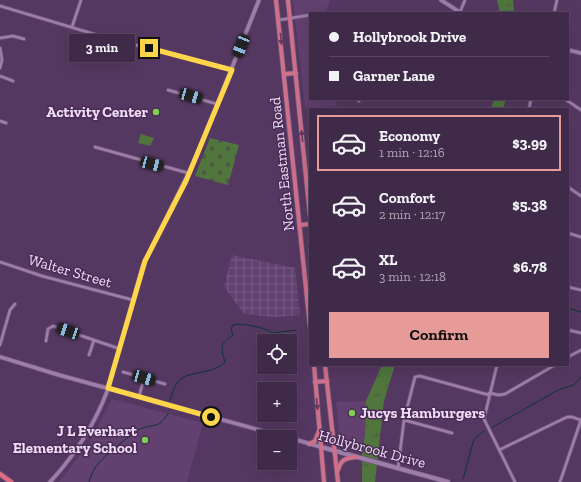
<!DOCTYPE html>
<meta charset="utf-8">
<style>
:root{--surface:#402a49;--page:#4b3653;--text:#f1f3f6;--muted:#aea7b4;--line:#594661;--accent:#e69b98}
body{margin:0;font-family:"Zilla Slab",serif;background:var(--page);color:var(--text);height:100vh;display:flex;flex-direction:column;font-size:15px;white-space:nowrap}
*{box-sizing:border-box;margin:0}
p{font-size:13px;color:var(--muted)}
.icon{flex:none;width:22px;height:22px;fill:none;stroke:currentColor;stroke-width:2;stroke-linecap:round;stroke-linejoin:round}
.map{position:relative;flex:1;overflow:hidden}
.sheet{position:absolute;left:309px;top:108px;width:260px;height:258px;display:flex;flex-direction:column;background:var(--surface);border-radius:0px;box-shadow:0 4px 16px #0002,0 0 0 1px var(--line)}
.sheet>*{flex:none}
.guide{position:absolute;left:309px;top:12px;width:260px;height:88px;border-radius:0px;box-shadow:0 4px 16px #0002,0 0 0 1px var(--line);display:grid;align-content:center;height:88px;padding:0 20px;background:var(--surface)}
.controls{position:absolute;left:257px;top:334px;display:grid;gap:8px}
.controls a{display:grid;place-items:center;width:40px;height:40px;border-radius:0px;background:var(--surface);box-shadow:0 4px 16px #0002,0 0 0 1px var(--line);font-size:20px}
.end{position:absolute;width:18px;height:18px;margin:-9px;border:5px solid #ffd54a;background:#111;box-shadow:0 0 0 2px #111}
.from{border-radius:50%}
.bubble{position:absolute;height:28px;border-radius:0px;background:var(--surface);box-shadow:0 4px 16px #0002,0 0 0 1px var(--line);font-size:13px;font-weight:700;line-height:28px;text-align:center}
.car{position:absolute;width:12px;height:24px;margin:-12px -6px;border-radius:5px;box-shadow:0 0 3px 1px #0007;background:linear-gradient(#222 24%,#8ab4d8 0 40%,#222 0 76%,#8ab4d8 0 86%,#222 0)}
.guide b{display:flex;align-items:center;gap:14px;height:38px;font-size:15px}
.guide b+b{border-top:1px solid var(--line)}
.guide i{width:10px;height:10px;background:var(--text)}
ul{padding:7px 0 0;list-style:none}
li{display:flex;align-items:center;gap:12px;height:56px;margin:0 8px 6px;padding:0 12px;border:2px solid transparent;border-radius:0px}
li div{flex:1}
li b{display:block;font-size:15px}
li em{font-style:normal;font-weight:700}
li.on{border-color:var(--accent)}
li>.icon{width:36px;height:36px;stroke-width:1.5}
.primary-button{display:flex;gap:8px;margin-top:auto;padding:8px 20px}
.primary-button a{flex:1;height:46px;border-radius:0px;background:var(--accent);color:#111;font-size:16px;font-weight:700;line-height:46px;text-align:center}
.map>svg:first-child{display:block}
</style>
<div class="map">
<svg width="581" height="482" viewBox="0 0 581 482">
<defs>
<pattern id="industrial-grid" width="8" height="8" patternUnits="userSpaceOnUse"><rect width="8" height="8" fill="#62406f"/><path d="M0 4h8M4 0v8" fill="none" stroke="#795b84"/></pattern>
<pattern id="cemetery-stones" width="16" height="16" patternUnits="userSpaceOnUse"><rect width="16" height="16" fill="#50763e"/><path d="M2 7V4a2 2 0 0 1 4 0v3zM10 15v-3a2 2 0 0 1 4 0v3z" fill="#4c5c44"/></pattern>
<pattern id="park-tufts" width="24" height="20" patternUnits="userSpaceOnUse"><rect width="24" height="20" fill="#50763e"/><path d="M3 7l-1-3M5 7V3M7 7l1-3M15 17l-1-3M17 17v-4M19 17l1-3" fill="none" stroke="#4c5c44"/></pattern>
</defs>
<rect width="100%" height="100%" fill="#553861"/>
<g fill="#62406f">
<polygon points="293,0 330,0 326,13 310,13 310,99 336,99 337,106 305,107"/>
<polygon points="112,399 203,423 187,482 59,482 89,444"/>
<polygon points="366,401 365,435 362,452 341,447 336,402"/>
</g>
<polygon fill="url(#industrial-grid)" points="232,255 295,268 300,315 274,317 244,314 224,287"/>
<polygon fill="url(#cemetery-stones)" points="210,138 239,145 228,185 195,176"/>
<g fill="url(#park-tufts)">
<polygon points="497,0 513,0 514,13 500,13"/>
<polygon points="494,99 506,99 503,109 491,109"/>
<polygon points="141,134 154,138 150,146 138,143"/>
<polygon points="382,365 395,365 384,401 375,482 362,482 362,452 365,435 366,401"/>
</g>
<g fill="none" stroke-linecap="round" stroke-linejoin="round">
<g stroke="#0b3535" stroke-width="1">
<polyline points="568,308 581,312"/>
<path d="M170 400C172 395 174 387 177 383 187 369 212 376 225 362 220 345 220 345 233 335L231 329 233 325C241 322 266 328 273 333L296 330"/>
<polyline points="491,428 558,390 574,385 581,377"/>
<polyline points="463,479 474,439 484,431"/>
<path d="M89 482C91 477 92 472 95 468 99 460 132 433 140 429 154 423 157 430 168 414"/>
</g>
<defs>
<g id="minor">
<polyline points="0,6 104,37 231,69"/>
<polyline points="460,12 465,0"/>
<polyline points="554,13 557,0"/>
<polyline points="279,20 310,15"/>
<polyline points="72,27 81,0"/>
<polyline points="0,38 13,36 24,39"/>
<polyline points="0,48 2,60 0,68"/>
<polyline points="0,76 13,81"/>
<polyline points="168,90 217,104"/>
<polyline points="359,99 359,101"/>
<polyline points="565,99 581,110"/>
<polyline points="529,109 531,99"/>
<polyline points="0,121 6,123"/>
<polyline points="95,147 188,173"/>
<polyline points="568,187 581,196"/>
<polyline points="568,233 581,237"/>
<polyline points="0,262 42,276 133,300"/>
<polyline points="568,287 581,290"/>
<polyline points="568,330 581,333"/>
<polyline points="46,341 48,329 53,326 120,349"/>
<polyline points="0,345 10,310 15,304"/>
<polyline points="89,355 94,340"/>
<polyline points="568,357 581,350"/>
<polyline points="497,365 484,419 515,482"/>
<polyline points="123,372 165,384"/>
<polyline points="489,393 499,395 505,394 555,365"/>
<polyline points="139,397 144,378"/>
<polyline points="404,420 452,433"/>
<polyline points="499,450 567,417 572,417 581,420"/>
<polyline points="398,468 404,420 415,377 420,376 489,395"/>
<polyline points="560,482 581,420"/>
</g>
<g id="tertiary">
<polyline points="441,0 461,13"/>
<polyline points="568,50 581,53"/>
<polyline points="0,357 59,375 285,437"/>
<polyline points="290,438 321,447"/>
<path d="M50 482C76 454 95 424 108 389L143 265 195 160 259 0"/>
</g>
<polyline id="secondary" points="321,447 448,482"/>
<g id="primary">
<polyline points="276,0 310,327"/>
<polyline points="288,0 310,216"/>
<polyline points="285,74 296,73"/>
<polyline points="300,225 310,224"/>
<polyline points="314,365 324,482"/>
<polyline points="325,365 338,482"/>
<polyline points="315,382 327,381"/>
<polyline points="309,444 315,441 319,431"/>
<path d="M338 470C341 459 346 458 357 457"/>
</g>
<polyline id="trunk" points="0,474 11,482"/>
</defs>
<use href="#minor" stroke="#70577a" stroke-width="4"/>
<use href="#tertiary" stroke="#70577a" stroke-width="5"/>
<use href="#secondary" stroke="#70577a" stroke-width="5.5"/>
<use href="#primary" stroke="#70577a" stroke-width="5.5"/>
<use href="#trunk" stroke="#70577a" stroke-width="6"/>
<use href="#minor" stroke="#9e7dab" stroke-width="2.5"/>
<use href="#tertiary" stroke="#9e7dab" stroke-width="3.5"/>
<use href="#secondary" stroke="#9e7dab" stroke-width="4"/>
<use href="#primary" stroke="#cf708b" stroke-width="4"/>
<use href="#trunk" stroke="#df6c80" stroke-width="4.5"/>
</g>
<defs><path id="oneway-solid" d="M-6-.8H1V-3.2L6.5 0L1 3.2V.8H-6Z"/></defs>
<g fill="#653a61">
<use href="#oneway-solid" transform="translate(281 39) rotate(84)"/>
<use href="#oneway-solid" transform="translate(302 136) rotate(-96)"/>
<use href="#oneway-solid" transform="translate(317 404) rotate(85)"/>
</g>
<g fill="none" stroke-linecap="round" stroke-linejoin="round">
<polyline stroke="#ffd54a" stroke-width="5" points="149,48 232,70 186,181 145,261 108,388 211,417"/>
</g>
<g fill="#7fd052" stroke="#4a2d56" stroke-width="1.5">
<circle cx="156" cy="112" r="4"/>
<circle cx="352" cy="413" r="4"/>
<circle cx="145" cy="440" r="4"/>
</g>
<g text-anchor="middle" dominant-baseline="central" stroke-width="3" stroke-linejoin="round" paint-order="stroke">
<g font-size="15" font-weight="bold" fill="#efddf6" stroke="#4a2d56" text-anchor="end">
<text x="148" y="112">Activity Center</text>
<text x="360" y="413" text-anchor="start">Jucys Hamburgers</text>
<text x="137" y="431">J L Everhart<tspan x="137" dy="17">Elementary School</tspan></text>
</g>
<g font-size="15" fill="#efddf6" stroke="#4a2d56">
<text transform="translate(282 164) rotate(-96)">North Eastman Road</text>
<text transform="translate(70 271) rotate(16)">Walter Street</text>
<text transform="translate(372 449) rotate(15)">Hollybrook Drive</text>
</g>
</g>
</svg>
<div class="controls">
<a><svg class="icon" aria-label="locate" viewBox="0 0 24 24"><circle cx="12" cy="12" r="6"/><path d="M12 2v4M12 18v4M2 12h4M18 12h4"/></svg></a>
<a>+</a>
<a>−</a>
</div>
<i class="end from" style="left:211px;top:417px"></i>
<i class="end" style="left:149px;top:48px"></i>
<div class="bubble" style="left:69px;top:34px;width:66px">3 min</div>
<i class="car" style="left:241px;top:46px;rotate:202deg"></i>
<i class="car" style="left:191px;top:96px;rotate:106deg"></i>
<i class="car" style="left:152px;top:164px;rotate:105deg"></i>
<i class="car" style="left:68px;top:331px;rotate:289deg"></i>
<i class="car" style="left:144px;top:378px;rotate:106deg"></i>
<div class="guide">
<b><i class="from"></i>Hollybrook Drive</b>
<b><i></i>Garner Lane</b>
</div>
<section class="sheet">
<ul>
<li class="on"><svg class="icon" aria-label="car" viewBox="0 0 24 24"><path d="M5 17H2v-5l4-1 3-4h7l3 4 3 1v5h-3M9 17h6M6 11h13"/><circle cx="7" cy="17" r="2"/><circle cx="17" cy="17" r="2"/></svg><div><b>Economy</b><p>1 min · 12:16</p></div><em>$3.99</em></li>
<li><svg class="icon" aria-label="car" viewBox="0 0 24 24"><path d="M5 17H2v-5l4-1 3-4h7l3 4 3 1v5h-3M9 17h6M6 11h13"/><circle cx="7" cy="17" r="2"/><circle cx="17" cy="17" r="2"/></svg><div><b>Comfort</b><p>2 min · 12:17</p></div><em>$5.38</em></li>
<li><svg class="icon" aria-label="car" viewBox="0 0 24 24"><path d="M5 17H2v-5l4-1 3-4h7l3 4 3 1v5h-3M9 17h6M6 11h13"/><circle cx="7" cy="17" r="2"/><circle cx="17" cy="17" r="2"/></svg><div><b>XL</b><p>3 min · 12:18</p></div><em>$6.78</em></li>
</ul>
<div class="primary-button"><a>Confirm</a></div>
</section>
</div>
